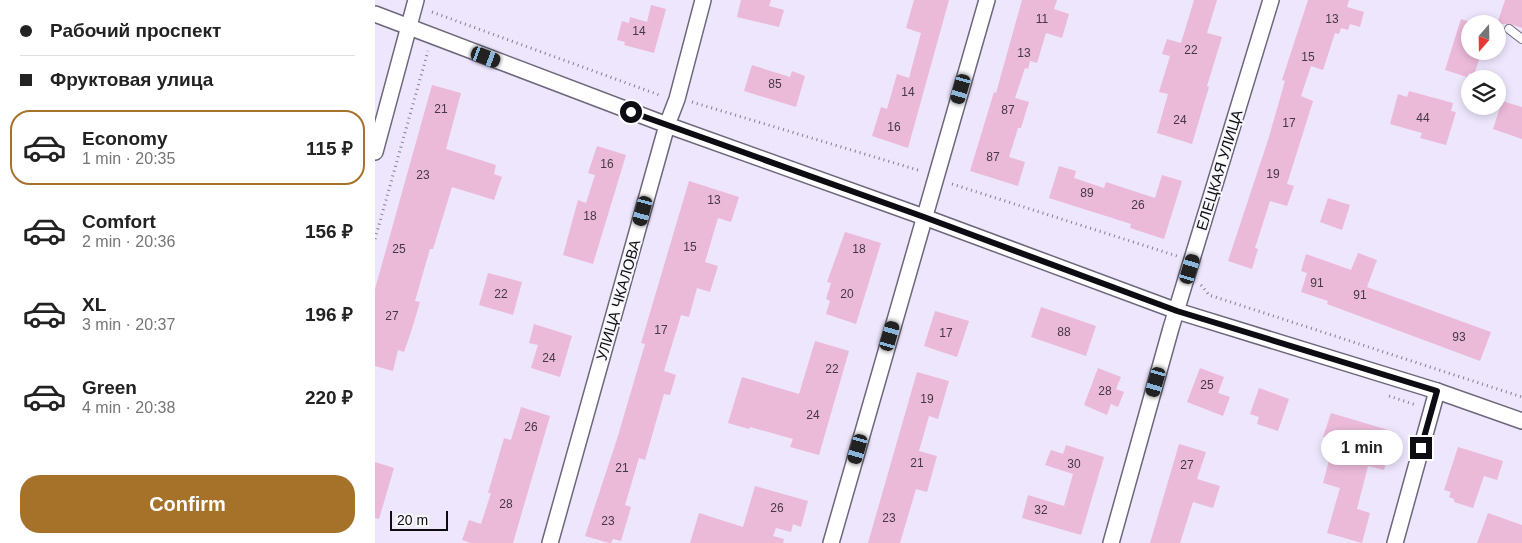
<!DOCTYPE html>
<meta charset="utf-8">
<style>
:root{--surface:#fff;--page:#f2f2f2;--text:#222;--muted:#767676;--line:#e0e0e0;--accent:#a6722a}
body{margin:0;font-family:Arial,sans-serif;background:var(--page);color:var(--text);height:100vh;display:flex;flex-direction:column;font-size:19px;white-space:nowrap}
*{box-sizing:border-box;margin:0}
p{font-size:16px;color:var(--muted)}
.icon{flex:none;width:28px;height:28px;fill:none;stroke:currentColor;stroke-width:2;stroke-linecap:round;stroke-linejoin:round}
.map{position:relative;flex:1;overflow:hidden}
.details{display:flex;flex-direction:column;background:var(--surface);width:375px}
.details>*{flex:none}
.hud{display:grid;align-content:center;height:110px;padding:0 20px;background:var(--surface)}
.needle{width:32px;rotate:200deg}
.buttons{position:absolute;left:1086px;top:15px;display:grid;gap:10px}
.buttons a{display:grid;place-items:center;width:45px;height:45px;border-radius:50%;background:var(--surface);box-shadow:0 2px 8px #0003;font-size:25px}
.scale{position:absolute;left:15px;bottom:12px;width:58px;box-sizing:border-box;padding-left:5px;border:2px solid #0e0c13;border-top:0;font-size:14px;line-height:18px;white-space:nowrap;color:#0e0c13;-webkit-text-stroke:4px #f8f7fb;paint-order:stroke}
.end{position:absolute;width:22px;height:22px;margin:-11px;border:6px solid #0e0c13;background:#fff;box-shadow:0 0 0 2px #fff}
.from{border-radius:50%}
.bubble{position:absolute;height:35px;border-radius:18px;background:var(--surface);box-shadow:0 2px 8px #0003;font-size:16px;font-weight:800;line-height:35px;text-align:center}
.car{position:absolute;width:15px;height:30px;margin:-15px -8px;border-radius:6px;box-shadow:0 0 4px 1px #0007;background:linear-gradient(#222 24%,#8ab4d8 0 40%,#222 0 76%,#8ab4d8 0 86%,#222 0)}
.hud b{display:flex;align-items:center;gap:18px;height:48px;font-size:19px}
.hud b+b{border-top:1px solid var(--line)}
.hud i{width:12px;height:12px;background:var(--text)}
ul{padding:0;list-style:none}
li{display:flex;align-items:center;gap:15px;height:75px;margin:0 10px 8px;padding:0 10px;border:2px solid transparent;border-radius:20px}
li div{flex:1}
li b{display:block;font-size:19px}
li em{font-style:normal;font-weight:800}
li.selected{border-color:var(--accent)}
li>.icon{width:45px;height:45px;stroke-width:1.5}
.button{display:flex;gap:10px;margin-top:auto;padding:10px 20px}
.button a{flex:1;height:58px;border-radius:20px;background:var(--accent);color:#fff;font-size:20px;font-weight:800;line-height:58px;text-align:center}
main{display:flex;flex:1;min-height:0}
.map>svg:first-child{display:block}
</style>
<main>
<section class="details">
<div class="hud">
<b><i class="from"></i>Рабочий проспект</b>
<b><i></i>Фруктовая улица</b>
</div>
<ul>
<li class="selected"><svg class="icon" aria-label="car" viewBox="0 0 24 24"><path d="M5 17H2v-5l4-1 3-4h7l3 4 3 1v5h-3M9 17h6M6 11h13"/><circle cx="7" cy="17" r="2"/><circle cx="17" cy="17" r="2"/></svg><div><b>Economy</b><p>1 min · 20:35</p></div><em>115 ₽</em></li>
<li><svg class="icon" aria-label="car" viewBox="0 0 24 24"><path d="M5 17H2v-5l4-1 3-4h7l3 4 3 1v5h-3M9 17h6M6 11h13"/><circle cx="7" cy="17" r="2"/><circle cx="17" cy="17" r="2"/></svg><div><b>Comfort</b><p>2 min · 20:36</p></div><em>156 ₽</em></li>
<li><svg class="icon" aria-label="car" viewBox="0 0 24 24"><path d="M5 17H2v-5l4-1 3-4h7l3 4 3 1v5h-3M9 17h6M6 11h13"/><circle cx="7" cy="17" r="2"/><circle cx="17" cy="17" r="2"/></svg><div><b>XL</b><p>3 min · 20:37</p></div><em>196 ₽</em></li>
<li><svg class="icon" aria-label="car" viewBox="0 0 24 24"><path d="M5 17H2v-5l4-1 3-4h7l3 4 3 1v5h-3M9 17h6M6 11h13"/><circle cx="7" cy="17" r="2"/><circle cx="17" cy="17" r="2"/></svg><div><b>Green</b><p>4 min · 20:38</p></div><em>220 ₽</em></li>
</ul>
<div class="button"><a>Confirm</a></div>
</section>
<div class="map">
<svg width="1147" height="543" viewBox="0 0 1147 543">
<rect width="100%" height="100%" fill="#ede6fd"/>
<g fill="#ebbad9">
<polygon points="366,0 396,0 394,6 409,10 404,27 362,17"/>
<polygon points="539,0 574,0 533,148 497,136 506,107 512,109 522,74 534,78 546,33 531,28"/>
<polygon points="647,0 682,0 679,9 694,14 687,38 671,33 662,63 655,61 653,69 650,68 640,98 654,102 646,128 643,128 634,157 650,162 643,186 595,171 619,92 621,93"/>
<polygon points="819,0 842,0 832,33 847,37 832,86 834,87 817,144 782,133 793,94 784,92 795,56 787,54 792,39 806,43"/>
<polygon points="933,0 974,0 972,7 989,12 985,27 975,24 973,30 966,28 964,34 960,33 948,70 936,66 926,96 938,101 912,184 919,186 912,206 895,201 880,248 883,249 877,269 853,261 893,140 910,81 907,80"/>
<polygon points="1130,0 1147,0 1147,28 1135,24 1122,24"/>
<polygon points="276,5 291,9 279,53 249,45 250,42 242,40 247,21 254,23 255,17 272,22"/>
<polygon points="1086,19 1102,24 1095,24 1095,51 1107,51 1099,75 1094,73 1092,77 1070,70"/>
<polygon points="377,65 415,77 417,71 430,76 421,107 369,91"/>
<polygon points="57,85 86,93 71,149 121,165 119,174 127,177 119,200 77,187 58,249 55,249 40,301 45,302 36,332 29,352 23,350 18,371 0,366 0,289"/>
<polygon points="1034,91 1078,103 1076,111 1081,112 1071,145 1045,138 1047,133 1015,124 1023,94 1032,97"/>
<polygon points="1127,101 1147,107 1147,139 1118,129"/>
<polygon points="222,146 251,155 218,264 188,255 203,200 211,203 220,175 213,173"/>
<polygon points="684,166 701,171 699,178 729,188 731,182 780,198 787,175 807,181 789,239 755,228 756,224 674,198"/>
<polygon points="314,181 364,197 356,222 343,218 330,262 343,266 335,292 322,288 314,317 306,315 289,371 301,375 295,395 289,394 270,460 264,458 250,505 256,507 246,541 238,539 236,543 234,543 210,536 242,439 270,344 266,343"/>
<polygon points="953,198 975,205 967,230 945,222"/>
<polygon points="470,232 506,243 481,324 451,314 455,301 451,299 456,283 452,282"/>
<polygon points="983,253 1002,260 992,287 1116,332 1105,361 952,304 953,301 926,292 932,273 926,271 931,254 976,270"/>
<polygon points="113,273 147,282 138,315 104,305"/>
<polygon points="666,307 721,326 711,356 656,337"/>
<polygon points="560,311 594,321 582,357 549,346"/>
<polygon points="159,324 197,336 185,377 156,368 163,345 154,343"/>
<polygon points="440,341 474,351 444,455 415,447 418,439 375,427 374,429 353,423 367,377 424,394"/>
<polygon points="723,368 746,377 741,389 749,392 743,407 736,404 732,415 709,405"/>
<polygon points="825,368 849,377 843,393 855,397 848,416 812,402"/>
<polygon points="542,372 574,381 563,419 554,416 544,451 562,456 552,492 541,489 525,543 493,543"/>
<polygon points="884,388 914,399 903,431 882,424 884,417 875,414"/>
<polygon points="146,407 175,416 138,543 96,543 87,540 94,520 106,524 116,493 113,493 129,438 136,440"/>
<polygon points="956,413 1020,432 1009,470 993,466 982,509 995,513 987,543 952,533 965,488 948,483 959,441 948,437"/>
<polygon points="804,444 831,452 822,479 845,486 838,508 818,502 805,543 775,543"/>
<polygon points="691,445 729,457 706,535 647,518 653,495 689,506 698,474 670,465 676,450 688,454"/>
<polygon points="1083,447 1128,461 1122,480 1109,476 1098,508 1079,502 1079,499 1074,497 1076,492 1069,490"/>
<polygon points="0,462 19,468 4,519 0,518"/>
<polygon points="380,486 433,501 426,527 418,524 416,532 401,528 398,536 409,539 408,543 315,543 324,513 368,527"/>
<polygon points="1113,513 1147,525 1147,543 1102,543"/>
</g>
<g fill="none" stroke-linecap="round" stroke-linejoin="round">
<defs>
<polyline id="lane" points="1134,29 1147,39"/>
<g id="street">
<polyline points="0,14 292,125 549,217 802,311 1062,391 1147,421"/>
<polyline points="0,152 41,0"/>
<polyline points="175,543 292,125 302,99 328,0"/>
<polyline points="456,543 612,0"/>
<polyline points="736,543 796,328 896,0"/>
<polyline points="1020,543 1062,391"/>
</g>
</defs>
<use href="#lane" stroke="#6d677b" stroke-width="10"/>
<use href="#street" stroke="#6d677b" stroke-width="18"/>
<g stroke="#847f8f" stroke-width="3" stroke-dasharray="1 4" stroke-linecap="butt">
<polyline points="57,12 287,96"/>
<polyline points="317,102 546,171"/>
<polyline points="577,184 802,256"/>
<polyline points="0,239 53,51"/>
<polyline points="826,285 834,295 1147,397"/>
<polyline points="1014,396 1041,405"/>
</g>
<use href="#lane" stroke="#fff" stroke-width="8"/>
<use href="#street" stroke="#fff" stroke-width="15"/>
</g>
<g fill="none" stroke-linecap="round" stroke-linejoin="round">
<polyline stroke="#0e0c13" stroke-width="6" points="256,112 549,217 802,311 1062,391 1046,448"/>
</g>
<g text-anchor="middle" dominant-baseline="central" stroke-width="4" stroke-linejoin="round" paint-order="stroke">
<g font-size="12" fill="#453844">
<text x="667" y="19">11</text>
<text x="957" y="19">13</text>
<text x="264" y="31">14</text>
<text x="816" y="50">22</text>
<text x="649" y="53">13</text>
<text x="933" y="57">15</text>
<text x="400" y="84">85</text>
<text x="533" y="92">14</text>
<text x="66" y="109">21</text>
<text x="633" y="110">87</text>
<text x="1048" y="118">44</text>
<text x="805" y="120">24</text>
<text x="914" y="123">17</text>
<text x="519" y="127">16</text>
<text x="618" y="157">87</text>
<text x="232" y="164">16</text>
<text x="898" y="174">19</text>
<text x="48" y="175">23</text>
<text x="712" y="193">89</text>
<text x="339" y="200">13</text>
<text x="763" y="205">26</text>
<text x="215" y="216">18</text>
<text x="315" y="247">15</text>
<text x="24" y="249">25</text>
<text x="484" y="249">18</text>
<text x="942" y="283">91</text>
<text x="126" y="294">22</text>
<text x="472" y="294">20</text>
<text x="985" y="295">91</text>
<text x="17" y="316">27</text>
<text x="286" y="330">17</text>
<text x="689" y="332">88</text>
<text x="571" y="333">17</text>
<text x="1084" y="337">93</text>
<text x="174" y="358">24</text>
<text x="457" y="369">22</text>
<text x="832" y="385">25</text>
<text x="730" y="391">28</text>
<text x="552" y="399">19</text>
<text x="438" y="415">24</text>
<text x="156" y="427">26</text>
<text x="542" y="463">21</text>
<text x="699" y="464">30</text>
<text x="812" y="465">27</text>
<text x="247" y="468">21</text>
<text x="131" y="504">28</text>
<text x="402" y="508">26</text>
<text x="666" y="510">32</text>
<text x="514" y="518">23</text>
<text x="233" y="521">23</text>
</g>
<g font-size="15" fill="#0e0c13" stroke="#f8f7fb">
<text transform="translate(844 170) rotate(-73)">ЕЛЕЦКАЯ УЛИЦА</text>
<text transform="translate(243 300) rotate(-74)">УЛИЦА ЧКАЛОВА</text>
</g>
</g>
</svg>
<div class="buttons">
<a><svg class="needle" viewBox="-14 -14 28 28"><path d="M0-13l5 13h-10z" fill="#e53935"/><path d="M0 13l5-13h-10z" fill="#767676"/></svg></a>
<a><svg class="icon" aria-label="layers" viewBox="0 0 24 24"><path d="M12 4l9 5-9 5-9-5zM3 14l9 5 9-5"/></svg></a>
</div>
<div class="scale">20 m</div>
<i class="end from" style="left:256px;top:112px"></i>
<i class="end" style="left:1046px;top:448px"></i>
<div class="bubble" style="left:946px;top:430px;width:82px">1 min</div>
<i class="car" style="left:111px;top:57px;rotate:111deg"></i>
<i class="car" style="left:586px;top:89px;rotate:196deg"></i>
<i class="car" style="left:268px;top:211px;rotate:195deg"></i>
<i class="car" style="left:815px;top:269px;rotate:17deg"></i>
<i class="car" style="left:515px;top:336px;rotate:16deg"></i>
<i class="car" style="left:781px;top:382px;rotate:196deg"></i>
<i class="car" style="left:483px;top:449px;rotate:196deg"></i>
</div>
</main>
